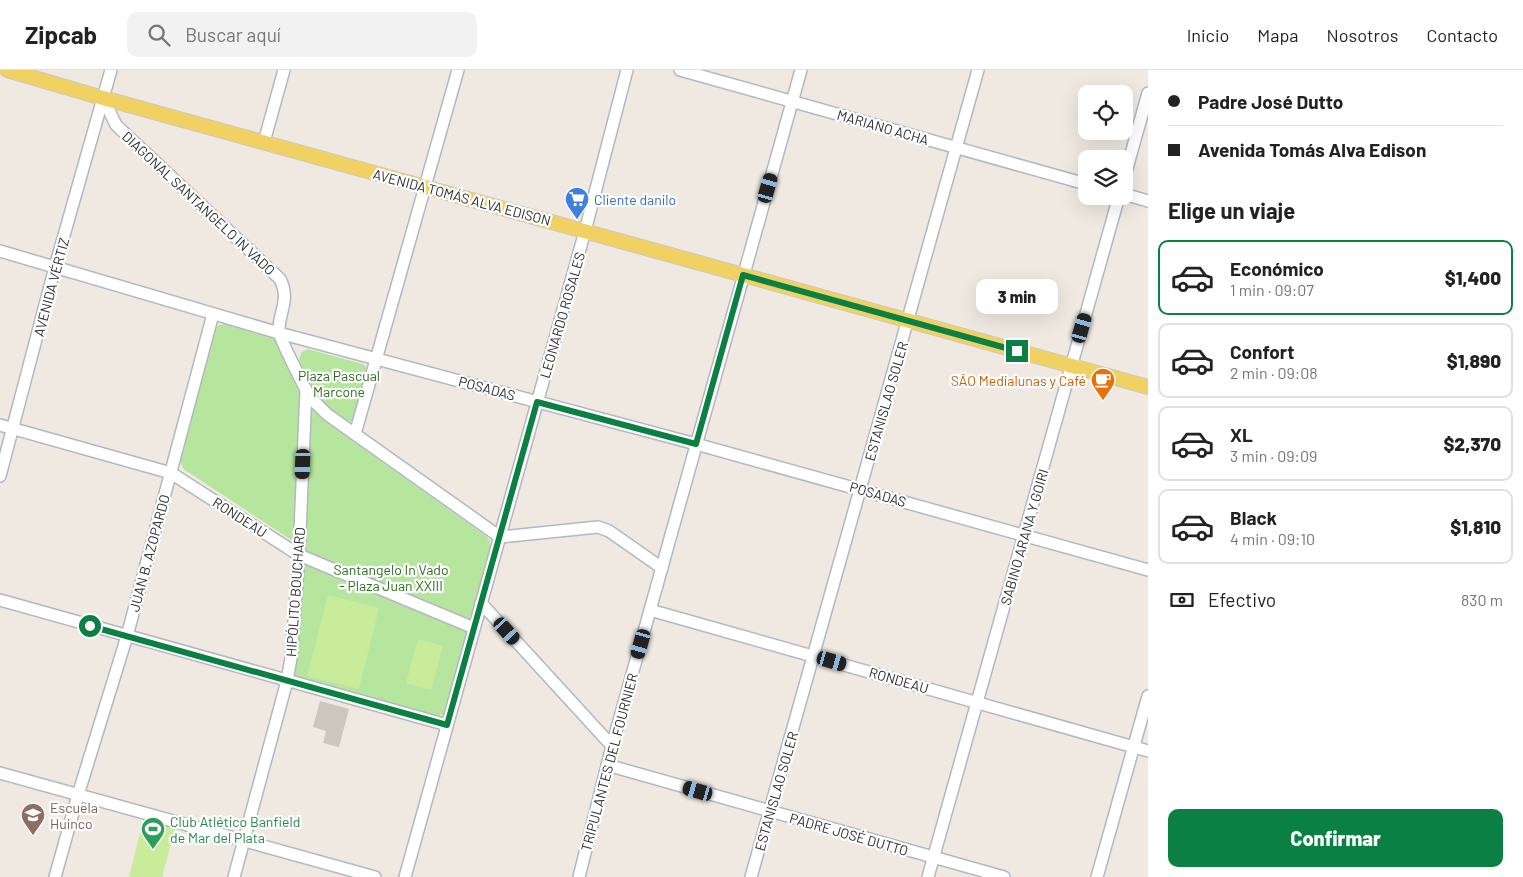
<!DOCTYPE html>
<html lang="es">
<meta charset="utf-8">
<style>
:root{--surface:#fff;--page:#f2f2f2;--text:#222;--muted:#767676;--line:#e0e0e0;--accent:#0b8043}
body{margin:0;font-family:Barlow,sans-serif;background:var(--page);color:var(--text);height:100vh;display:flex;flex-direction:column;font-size:19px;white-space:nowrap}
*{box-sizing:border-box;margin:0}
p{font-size:16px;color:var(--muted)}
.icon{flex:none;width:28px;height:28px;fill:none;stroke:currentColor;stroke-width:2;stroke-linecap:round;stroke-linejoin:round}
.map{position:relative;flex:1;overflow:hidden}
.sheet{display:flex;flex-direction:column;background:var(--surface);width:375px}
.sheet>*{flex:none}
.hud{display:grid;align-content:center;height:110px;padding:0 20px;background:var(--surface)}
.tools{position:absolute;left:1078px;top:15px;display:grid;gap:10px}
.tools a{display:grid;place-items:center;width:55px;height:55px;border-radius:10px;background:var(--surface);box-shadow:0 5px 20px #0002;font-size:25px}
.end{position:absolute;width:22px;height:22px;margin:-11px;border:6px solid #0b8043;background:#fff;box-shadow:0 0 0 2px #fff}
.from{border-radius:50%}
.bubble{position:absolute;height:35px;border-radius:10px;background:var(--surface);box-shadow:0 5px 20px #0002;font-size:16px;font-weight:800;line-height:35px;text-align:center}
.car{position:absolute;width:15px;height:30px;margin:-15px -8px;border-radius:6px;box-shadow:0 0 4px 1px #0007;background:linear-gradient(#222 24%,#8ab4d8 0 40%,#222 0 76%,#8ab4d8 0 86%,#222 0)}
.hud b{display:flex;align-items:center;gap:18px;height:48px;font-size:19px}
.hud b+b{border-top:1px solid var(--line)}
.hud i{width:12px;height:12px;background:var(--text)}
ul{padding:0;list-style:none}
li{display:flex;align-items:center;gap:15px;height:75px;margin:0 10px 8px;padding:0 10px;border:2px solid var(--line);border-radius:10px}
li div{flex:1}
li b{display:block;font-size:19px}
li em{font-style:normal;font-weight:800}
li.selected{border-color:var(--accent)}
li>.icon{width:45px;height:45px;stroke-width:1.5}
h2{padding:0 20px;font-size:22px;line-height:60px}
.pay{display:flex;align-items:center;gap:12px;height:55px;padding:0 20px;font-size:19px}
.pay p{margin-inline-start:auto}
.button{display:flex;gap:10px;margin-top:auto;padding:10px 20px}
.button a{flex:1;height:58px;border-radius:10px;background:var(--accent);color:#fff;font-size:20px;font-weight:800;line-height:58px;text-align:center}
header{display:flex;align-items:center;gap:30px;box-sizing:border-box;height:70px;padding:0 25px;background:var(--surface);border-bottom:1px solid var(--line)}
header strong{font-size:24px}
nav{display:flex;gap:28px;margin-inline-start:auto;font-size:18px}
.search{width:350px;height:45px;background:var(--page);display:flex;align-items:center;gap:12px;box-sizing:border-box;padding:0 18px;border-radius:10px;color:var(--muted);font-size:19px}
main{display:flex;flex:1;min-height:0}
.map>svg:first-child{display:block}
</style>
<header>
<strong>Zipcab</strong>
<div class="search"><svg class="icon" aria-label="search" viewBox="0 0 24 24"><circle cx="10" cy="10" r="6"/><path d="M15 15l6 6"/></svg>Buscar aquí</div>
<nav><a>Inicio</a><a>Mapa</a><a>Nosotros</a><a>Contacto</a></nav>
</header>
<main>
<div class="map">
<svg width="1148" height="807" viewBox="0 0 1148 807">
<rect width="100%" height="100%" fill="#efe9e1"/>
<g fill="#b6e59e">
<polygon points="224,254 269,267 276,270 308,333 326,352 486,466 490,471 490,478 445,642 442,645 438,646 298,609 293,604 305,479 185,400 183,398 180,391 215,259 219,255"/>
<path d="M307 279 363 294 366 297 367 302 354 350C348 353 345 350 340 346 320 333 306 311 299 289L301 283Z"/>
</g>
<g fill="#c9ec9a">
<polygon points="328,525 379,538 359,619 307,606"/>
<polygon points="418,569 443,576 431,620 406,613"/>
<polygon points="145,744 177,752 162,807 129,807"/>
</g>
<polygon fill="#cbc7bf" points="320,631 349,639 339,677 323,673 326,661 313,657"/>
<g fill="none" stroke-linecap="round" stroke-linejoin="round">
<defs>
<g id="minor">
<polyline points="680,0 1086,114"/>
<path d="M103 28 116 55 280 209C291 231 278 242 279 262 280 269 306 321 311 328 316 334 322 339 328 345L500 467 598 457 609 461 662 498"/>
<polyline points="264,72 284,0"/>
<polyline points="1124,109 1148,23"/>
<polyline points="1124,124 1148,131"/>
<polyline points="0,181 279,263 696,374 1148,500"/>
<polyline points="0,355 171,403 299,485 474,558"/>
<polyline points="355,364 458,0"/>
<polyline points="0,406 55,197 111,0"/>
<polyline points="0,530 447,655"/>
<polyline points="481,533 612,676"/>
<polyline points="650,540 1148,681"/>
<polyline points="607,695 1004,807"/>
<polyline points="0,703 375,807"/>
<polyline points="55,807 78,725 127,566 213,244"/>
<polyline points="234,807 287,611 291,588 299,485 306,320"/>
<polyline points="405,807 585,161 627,0"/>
<polyline points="579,807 612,676 801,0"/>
<polyline points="751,807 978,0"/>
<polyline points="928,807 1119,126"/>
<polyline points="1097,807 1148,626"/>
</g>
<polyline id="major" points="7,0 103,28 1148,317"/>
</defs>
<use href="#minor" stroke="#b4b7c1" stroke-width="14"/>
<use href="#major" stroke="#c9c9c9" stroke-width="16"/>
<use href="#minor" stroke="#fff" stroke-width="11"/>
<use href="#major" stroke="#f2d163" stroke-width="14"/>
</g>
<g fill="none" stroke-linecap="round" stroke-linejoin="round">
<polyline stroke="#0b8043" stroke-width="6" points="90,556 447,655 537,332 696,374 743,205 1017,281"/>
</g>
<defs>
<symbol id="supermarket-pin" viewBox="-11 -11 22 30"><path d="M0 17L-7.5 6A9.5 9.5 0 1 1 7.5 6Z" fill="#3f7fe0" stroke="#fff"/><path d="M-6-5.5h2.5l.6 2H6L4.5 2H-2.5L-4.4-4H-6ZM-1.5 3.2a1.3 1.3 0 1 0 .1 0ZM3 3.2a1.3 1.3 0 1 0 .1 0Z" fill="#fff"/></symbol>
<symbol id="cafe-pin" viewBox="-11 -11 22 30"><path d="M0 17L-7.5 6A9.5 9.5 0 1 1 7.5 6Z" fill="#e8710a" stroke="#fff"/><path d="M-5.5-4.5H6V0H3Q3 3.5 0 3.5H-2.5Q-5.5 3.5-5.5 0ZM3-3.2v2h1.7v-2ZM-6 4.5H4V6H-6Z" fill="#fff"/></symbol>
<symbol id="school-pin" viewBox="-11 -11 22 30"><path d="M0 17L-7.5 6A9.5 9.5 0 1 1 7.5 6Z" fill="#8d6e63" stroke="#fff"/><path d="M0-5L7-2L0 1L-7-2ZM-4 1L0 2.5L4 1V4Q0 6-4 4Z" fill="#fff"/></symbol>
<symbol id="stadium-pin" viewBox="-11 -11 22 30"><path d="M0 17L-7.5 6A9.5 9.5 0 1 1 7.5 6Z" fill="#2e9e5b" stroke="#fff"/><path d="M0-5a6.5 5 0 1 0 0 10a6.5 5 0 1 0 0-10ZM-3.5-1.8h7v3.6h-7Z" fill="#fff"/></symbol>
</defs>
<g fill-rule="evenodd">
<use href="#supermarket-pin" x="563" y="115" width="28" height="38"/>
<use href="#cafe-pin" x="1089" y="296" width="28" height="38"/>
<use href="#school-pin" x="19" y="731" width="28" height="38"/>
<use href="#stadium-pin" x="139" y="745" width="28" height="38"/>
</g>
<g text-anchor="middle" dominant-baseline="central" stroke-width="4.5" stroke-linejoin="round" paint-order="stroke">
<g font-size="14" fill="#2e2e2e" stroke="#fff">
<text transform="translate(883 57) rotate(16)">MARIANO ACHA</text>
<text transform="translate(462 127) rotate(15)">AVENIDA TOMÁS ALVA EDISON</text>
<text transform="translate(199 133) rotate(43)">DIAGONAL SANTANGELO IN VADO</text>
<text transform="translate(51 217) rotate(-75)">AVENIDA VÉRTIZ</text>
<text transform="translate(562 245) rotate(-74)">LEONARDO ROSALES</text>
<text transform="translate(487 318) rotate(15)">POSADAS</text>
<text transform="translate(886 331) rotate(-74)">ESTANISLAO SOLER</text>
<text transform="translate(878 424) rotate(16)">POSADAS</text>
<text transform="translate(240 447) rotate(33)">RONDEAU</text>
<text transform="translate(1024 467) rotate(-74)">SABINO ARANA Y GOIRI</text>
<text transform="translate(149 483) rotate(-75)">JUAN B. AZOPARDO</text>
<text transform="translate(295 522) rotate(-86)">HIPÓLITO BOUCHARD</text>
<text transform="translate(899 610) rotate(16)">RONDEAU</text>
<text transform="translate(609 692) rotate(-75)">TRIPULANTES DEL FOURNIER</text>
<text transform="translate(776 721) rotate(-74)">ESTANISLAO SOLER</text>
<text transform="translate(849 764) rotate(16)">PADRE JOSÉ DUTTO</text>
</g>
<g font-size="14" fill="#366cbe" stroke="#fff" text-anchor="start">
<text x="594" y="129">Cliente danilo</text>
</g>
<g font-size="14" fill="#2c6e1b" stroke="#fff">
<text x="339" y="305">Plaza Pascual<tspan x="339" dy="16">Marcone</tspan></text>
<text x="391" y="499">Santangelo In Vado<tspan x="391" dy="16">- Plaza Juan XXIII</tspan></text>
</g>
<g font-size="14" fill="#c56008" stroke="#fff" text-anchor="end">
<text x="1086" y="310">SÃO Medialunas y Café</text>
</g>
<g font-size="14" fill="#785e54" stroke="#fff" text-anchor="start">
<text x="50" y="737">Escuela<tspan x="50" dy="16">Huinco</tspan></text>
</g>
<g font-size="14" fill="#27864d" stroke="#fff" text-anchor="start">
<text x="170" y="751">Club Atlético Banfield<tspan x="170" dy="16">de Mar del Plata</tspan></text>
</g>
</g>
</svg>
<div class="tools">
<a><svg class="icon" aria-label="locate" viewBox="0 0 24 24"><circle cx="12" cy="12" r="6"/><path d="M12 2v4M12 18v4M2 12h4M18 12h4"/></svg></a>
<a><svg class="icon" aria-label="layers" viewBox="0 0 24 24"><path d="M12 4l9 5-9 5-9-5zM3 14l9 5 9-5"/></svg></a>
</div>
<i class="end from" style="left:90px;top:556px"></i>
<i class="end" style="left:1017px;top:281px"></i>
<div class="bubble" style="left:976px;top:209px;width:82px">3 min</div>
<i class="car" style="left:768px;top:118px;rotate:16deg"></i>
<i class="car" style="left:1082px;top:258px;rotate:16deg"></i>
<i class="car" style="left:303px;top:394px;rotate:182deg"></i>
<i class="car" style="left:507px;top:561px;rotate:138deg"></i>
<i class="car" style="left:641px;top:574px;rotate:196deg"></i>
<i class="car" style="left:832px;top:591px;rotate:106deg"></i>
<i class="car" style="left:698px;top:721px;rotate:286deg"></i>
</div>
<section class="sheet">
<div class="hud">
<b><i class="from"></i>Padre José Dutto</b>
<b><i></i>Avenida Tomás Alva Edison</b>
</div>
<h2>Elige un viaje</h2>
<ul>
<li class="selected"><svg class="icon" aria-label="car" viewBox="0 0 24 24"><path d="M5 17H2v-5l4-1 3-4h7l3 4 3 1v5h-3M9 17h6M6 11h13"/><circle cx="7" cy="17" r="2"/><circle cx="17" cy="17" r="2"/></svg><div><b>Económico</b><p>1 min · 09:07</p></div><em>$1,400</em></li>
<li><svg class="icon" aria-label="car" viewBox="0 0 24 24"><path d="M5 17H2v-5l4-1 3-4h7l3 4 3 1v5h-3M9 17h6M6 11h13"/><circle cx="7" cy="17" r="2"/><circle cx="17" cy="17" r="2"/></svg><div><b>Confort</b><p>2 min · 09:08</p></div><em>$1,890</em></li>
<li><svg class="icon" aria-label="car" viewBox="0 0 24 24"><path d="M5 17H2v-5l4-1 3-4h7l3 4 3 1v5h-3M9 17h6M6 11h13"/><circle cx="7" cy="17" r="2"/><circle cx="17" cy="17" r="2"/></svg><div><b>XL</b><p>3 min · 09:09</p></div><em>$2,370</em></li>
<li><svg class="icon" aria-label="car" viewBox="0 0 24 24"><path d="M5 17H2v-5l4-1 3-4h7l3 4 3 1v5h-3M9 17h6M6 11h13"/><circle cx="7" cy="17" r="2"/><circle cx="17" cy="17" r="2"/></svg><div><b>Black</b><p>4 min · 09:10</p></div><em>$1,810</em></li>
</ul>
<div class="pay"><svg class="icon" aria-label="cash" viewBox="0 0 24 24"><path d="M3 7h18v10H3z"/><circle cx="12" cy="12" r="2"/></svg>Efectivo<p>830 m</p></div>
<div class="button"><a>Confirmar</a></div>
</section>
</main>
